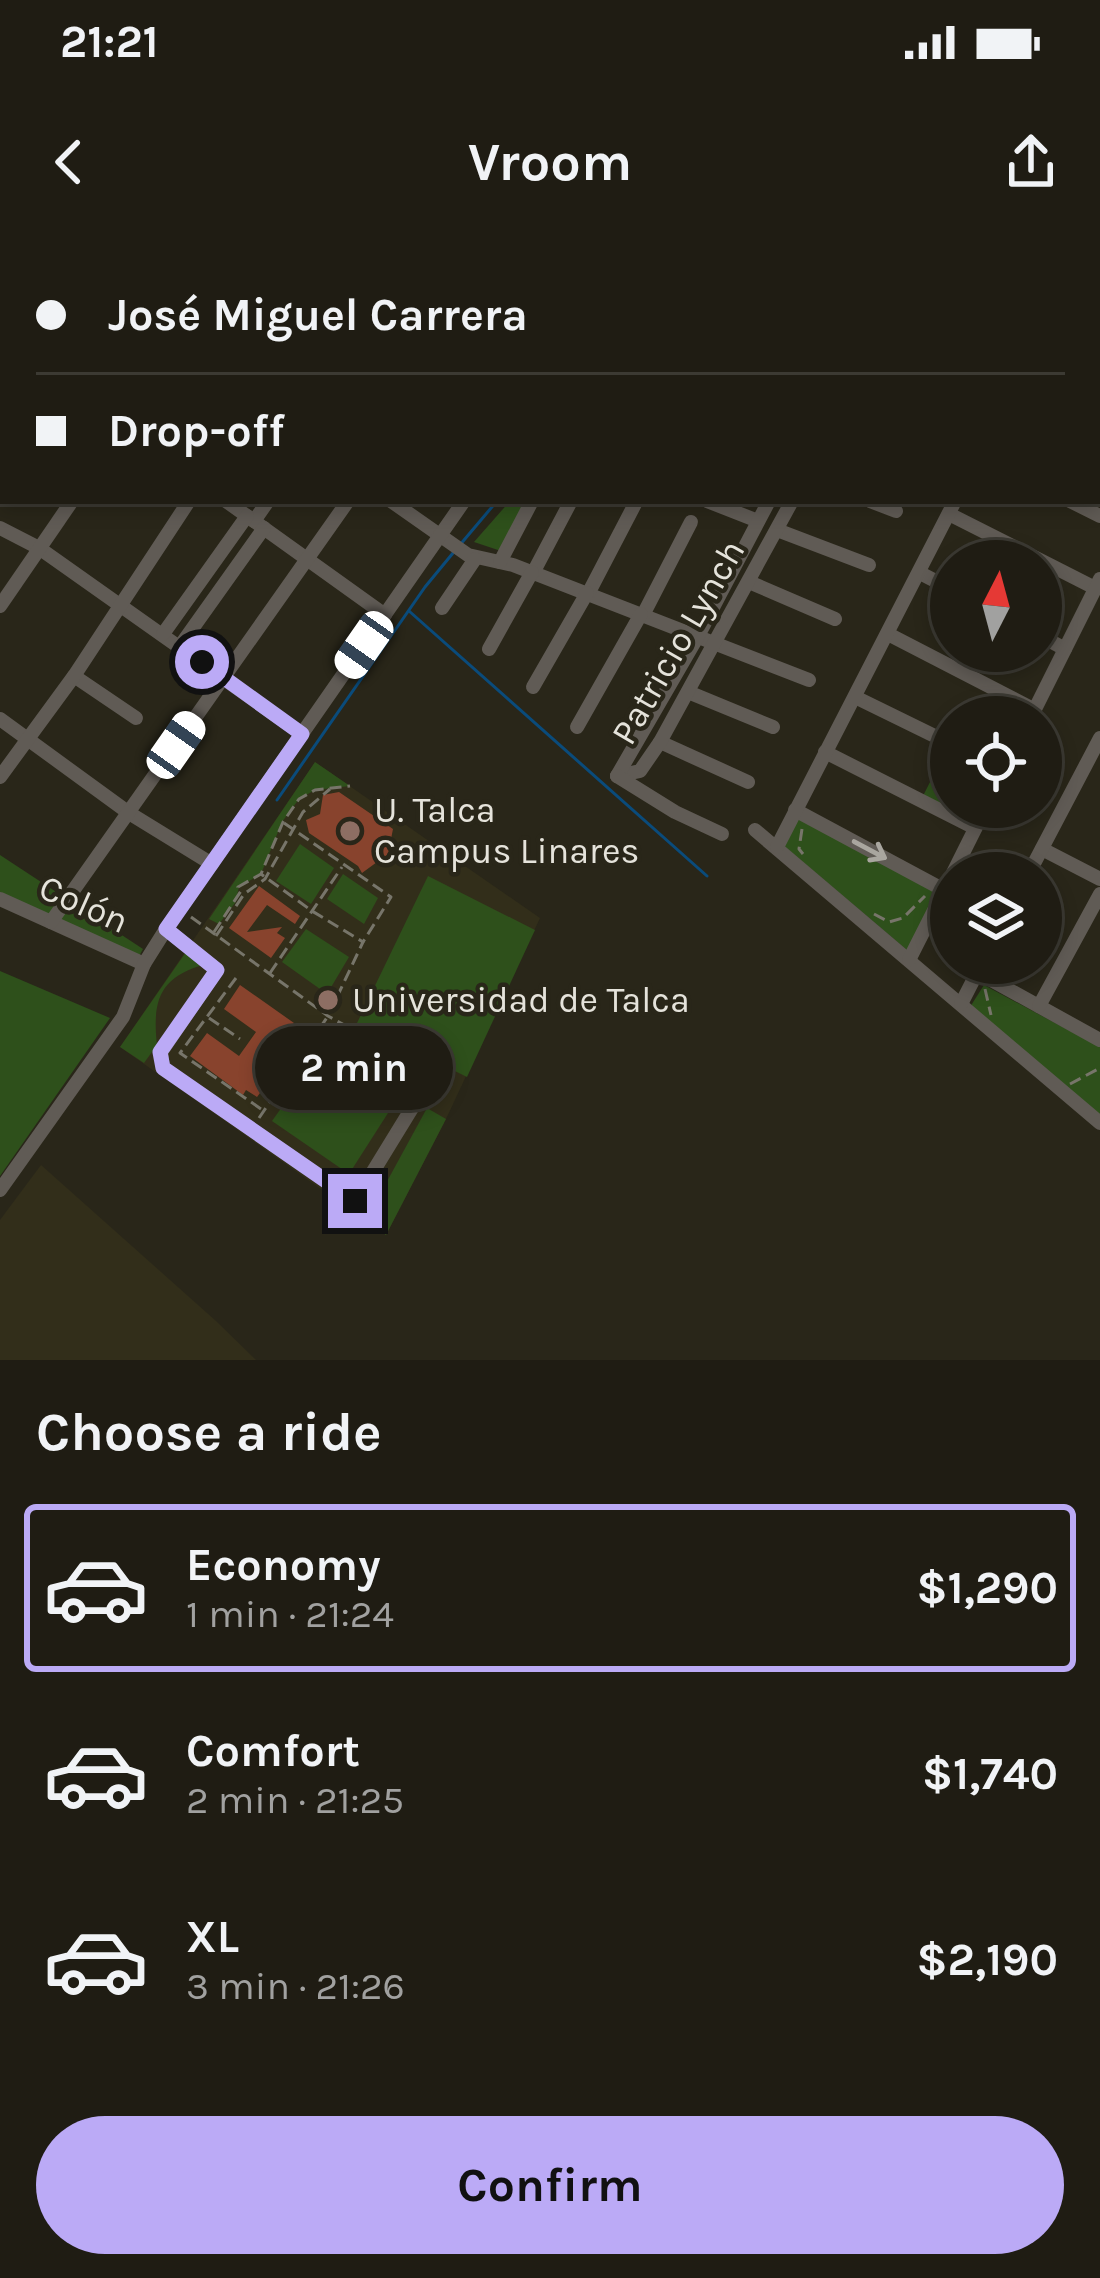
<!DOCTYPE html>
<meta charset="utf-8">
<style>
:root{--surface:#1f1c13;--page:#27251c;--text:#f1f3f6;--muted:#a1a1a0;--line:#3c3a33;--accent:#bbaaf6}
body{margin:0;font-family:Karla,sans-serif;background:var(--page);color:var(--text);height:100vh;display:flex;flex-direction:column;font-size:45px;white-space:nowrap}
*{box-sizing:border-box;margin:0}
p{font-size:39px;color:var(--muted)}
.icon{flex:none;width:66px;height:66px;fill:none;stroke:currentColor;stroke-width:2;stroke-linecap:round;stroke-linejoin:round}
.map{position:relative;height:1120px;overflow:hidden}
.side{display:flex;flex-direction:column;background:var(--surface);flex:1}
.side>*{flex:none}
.guide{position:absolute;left:0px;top:0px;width:1101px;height:264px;box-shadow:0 6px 18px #0003,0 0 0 3px var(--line);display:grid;align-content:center;height:264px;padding:0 36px;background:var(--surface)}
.needle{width:78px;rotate:6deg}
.buttons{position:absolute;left:930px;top:300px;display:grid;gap:24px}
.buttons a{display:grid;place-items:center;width:132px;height:132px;border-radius:50%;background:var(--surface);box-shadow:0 6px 18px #0003,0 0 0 3px var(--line);font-size:60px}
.end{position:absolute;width:54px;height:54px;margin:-27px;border:15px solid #bbaaf6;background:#111;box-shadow:0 0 0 6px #111}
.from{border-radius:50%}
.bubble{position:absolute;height:84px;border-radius:42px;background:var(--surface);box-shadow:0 6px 18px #0003,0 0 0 3px var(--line);font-size:39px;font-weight:700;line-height:84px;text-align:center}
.car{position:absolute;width:36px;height:72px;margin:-36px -18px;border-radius:15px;box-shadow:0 0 9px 3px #0007;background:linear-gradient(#fff 24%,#345 0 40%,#fff 0 76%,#345 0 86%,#fff 0)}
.guide b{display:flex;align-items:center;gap:42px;height:114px;font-size:45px}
.guide b+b{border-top:3px solid var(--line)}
.guide i{width:30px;height:30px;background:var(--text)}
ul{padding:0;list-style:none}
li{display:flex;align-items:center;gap:36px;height:168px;margin:0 24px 18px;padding:0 12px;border:6px solid transparent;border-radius:12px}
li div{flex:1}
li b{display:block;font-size:45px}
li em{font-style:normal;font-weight:700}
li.on{border-color:var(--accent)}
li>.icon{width:108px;height:108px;stroke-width:1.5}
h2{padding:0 36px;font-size:54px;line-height:144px}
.action{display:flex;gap:24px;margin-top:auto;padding:24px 36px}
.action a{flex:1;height:138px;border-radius:72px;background:var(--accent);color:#111;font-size:48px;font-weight:700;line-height:138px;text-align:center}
.status{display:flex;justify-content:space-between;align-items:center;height:84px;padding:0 60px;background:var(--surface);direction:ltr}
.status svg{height:33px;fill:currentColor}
header{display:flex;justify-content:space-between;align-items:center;height:156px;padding:0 36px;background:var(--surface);font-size:54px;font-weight:700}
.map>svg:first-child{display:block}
</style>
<div class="status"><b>21:21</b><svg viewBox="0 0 49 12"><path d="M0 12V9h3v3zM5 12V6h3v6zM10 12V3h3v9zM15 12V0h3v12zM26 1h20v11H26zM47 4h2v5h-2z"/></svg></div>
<header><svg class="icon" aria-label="back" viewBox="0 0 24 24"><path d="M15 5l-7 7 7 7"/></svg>Vroom<svg class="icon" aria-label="share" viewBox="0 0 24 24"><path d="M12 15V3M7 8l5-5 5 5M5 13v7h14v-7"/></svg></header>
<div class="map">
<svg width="1100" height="1120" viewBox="0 0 1100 1120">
<rect width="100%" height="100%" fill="#292619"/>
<g fill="#322e1a">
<polygon points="315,522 540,678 446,879 386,995 120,807"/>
<polygon points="41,925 216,1081 256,1120 0,1120 0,980"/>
</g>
<g fill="#2e501b">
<polygon points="510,261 525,261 501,311 474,302"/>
<polygon points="947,508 951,510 951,567 981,567 974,582 923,556"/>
<polygon points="315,522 350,546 315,550 299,559 282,582 261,634 239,647 235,663 219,684 209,679"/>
<polygon points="798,577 939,652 908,711 784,606"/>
<polygon points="300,604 334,628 311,664 276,641"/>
<polygon points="0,615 143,709 138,718 0,656"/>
<polygon points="343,634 378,658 364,684 327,659"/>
<polygon points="428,636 535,690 467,837 357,783"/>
<polygon points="306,689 349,717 327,754 282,722"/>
<path d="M186 712 206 724C160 737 152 759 157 805L144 823 120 807Z"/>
<polygon points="0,731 110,778 0,936"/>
<polygon points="984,745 1100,807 1100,876 970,767"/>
<polygon points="331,798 404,848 349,934 272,881"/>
<polygon points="427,868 446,879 386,995 366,980"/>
</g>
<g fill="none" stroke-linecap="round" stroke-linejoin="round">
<g stroke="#0a4b7b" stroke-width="3">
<polyline points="725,3 727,0"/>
<polyline points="459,306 497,261"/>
<polyline points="409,371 707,636"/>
<polyline points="277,560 425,347 453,313"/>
</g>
</g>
<g fill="#88432d">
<polygon points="339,552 393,589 388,614 362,633 358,626 309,593 306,580 320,574 323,555"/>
<polygon points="259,646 300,676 295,684 267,665 247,692 282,687 277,693 285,698 271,718 229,688"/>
<polygon points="240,745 294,783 290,787 302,796 288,815 272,804 257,827 272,837 257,857 246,850 243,855 190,816 207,793 239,816 256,792 224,769"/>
</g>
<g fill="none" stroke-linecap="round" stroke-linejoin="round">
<g stroke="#77756a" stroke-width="3" stroke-dasharray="12 6" stroke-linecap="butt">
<polyline points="540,3 543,0"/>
<polyline points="284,583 391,657 363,702"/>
<polyline points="802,589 799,609 803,614"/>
<polyline points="874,674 889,682 903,678 925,656"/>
<polyline points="191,677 328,776 436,836"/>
<polyline points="214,692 241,651 238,647 261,634 283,582 299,559 315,550 350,546"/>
<polyline points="216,696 244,654 265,639 303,572 330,549"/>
<polyline points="270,733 342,627"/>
<polyline points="236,738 180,813 264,871"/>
<polyline points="985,749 991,775"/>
<polyline points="209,778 240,799"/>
<polyline points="1070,844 1100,828"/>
<polyline points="259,878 328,776 363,702 312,671 261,634"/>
</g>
<g stroke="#605b55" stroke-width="14">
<polyline points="7,0 16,3"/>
<polyline points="412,0 416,3"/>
<polyline points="587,0 594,3"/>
<polyline points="782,0 789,3"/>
<polyline points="968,0 977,3"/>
<polyline points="248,3 250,0"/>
<polyline points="367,3 369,0"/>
<polyline points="693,3 695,0"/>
<polyline points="904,3 905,0"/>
<polyline points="927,3 928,0"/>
<polyline points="1060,3 1062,0"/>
<polyline points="0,15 3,11"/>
<polyline points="0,72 3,73"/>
<polyline points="0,89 3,85"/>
<polyline points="1098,169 1100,170"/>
<polyline points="1098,198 1100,199"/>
<polyline points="0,203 3,204"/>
<polyline points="1098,213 1100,214"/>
<polyline points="226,261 385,375"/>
<polyline points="391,261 468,315 513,325 809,440"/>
<polyline points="707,261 758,281"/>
<polyline points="870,261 896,271"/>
<polyline points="1070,261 1100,276"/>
<polyline points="949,274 1095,348"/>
<polyline points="254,281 268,261"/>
<polyline points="0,288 39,308 302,494"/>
<polyline points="777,290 869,325"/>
<polyline points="500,322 532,261"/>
<polyline points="533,333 571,261"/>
<polyline points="920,333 951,349"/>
<polyline points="749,342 835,379"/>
<polyline points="588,354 636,262"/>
<polyline points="0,366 72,261"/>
<polyline points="442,368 475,319"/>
<polyline points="643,375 691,282"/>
<polyline points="163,394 247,276"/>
<polyline points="888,394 1035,470"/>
<polyline points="1041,396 1065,409"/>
<polyline points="180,406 264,288"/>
<polyline points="489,409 532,332"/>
<polyline points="74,436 136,478"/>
<polyline points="533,447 587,353"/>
<polyline points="688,452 773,487"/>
<polyline points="855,457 951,504"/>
<polyline points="1031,477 1100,339"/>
<polyline points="0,479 129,573 212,624"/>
<polyline points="577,487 641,374"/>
<polyline points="660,502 748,542"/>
<polyline points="825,512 975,588"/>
<polyline points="617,536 640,531 660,502 792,261"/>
<polyline points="617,536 698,396 769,261"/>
<polyline points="617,536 675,572 722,594"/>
<polyline points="0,537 74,436 189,261"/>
<polyline points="795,570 944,650"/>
<polyline points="755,590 1100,883"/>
<polyline points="777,607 955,261"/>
<polyline points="1042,609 1100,639"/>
<polyline points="953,633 986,567"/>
<polyline points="1029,633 1100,498"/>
<polyline points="0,659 144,724"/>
<polyline points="51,682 348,261"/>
<polyline points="166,689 217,730 161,812 163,828 355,961 420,855"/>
<polyline points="909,720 951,637"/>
<polyline points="977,732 1100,800"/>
<polyline points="961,764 982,723"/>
<polyline points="1039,766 1100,654"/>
<polyline points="0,950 123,777 144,724 166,689 464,261"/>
</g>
</g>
<defs><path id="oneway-shaft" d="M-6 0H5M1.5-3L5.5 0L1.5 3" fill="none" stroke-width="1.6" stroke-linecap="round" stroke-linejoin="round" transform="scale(3)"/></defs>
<use stroke="#a9a69f" href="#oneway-shaft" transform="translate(870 610) rotate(28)"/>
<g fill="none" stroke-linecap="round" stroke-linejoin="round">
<polyline stroke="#bbaaf6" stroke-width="15" points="202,422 302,494 166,689 217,730 160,812 163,828 355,961"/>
</g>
<g fill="#8d6e63" stroke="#292619" stroke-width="4.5">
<circle cx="350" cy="591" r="12"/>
<circle cx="328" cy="760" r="12"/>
</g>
<g text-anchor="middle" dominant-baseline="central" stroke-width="9" stroke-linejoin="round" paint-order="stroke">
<g font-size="36" fill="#e5e3db" stroke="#292619">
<text transform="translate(678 402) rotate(-60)">Patricio Lynch</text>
<text transform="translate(84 664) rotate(24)">Colón</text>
</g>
<g font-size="36" fill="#e5e3db" stroke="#292619" text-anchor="start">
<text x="374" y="570">U. Talca<tspan x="374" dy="41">Campus Linares</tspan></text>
<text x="352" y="760">Universidad de Talca</text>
</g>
</g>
</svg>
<div class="buttons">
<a><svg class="needle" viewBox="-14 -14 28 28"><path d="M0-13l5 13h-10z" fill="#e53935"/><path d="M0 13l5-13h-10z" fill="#a1a1a0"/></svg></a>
<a><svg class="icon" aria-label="locate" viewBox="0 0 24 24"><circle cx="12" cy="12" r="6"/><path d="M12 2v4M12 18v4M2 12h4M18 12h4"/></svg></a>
<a><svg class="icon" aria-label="layers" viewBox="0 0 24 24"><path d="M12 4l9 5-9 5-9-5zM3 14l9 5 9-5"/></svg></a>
</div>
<i class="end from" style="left:202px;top:422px"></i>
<i class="end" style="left:355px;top:961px"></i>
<div class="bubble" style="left:255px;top:786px;width:198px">2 min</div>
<i class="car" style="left:364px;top:405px;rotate:215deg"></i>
<i class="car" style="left:176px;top:505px;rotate:35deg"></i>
<div class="guide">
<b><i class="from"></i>José Miguel Carrera</b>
<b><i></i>Drop-off</b>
</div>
</div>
<section class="side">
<h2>Choose a ride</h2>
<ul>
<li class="on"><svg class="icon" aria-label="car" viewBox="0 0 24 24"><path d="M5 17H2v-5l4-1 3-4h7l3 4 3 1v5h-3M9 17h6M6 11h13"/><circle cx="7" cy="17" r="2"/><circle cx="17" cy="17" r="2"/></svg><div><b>Economy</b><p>1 min · 21:24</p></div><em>$1,290</em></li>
<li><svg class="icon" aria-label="car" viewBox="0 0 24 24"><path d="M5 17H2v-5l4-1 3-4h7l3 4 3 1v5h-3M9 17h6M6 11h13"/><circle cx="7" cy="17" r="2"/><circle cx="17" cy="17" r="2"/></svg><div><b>Comfort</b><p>2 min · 21:25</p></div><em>$1,740</em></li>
<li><svg class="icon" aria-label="car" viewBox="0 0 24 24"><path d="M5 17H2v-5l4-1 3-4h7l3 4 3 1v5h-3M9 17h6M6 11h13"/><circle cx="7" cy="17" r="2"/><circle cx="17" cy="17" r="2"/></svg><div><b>XL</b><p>3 min · 21:26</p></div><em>$2,190</em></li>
</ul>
<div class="action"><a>Confirm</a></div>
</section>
